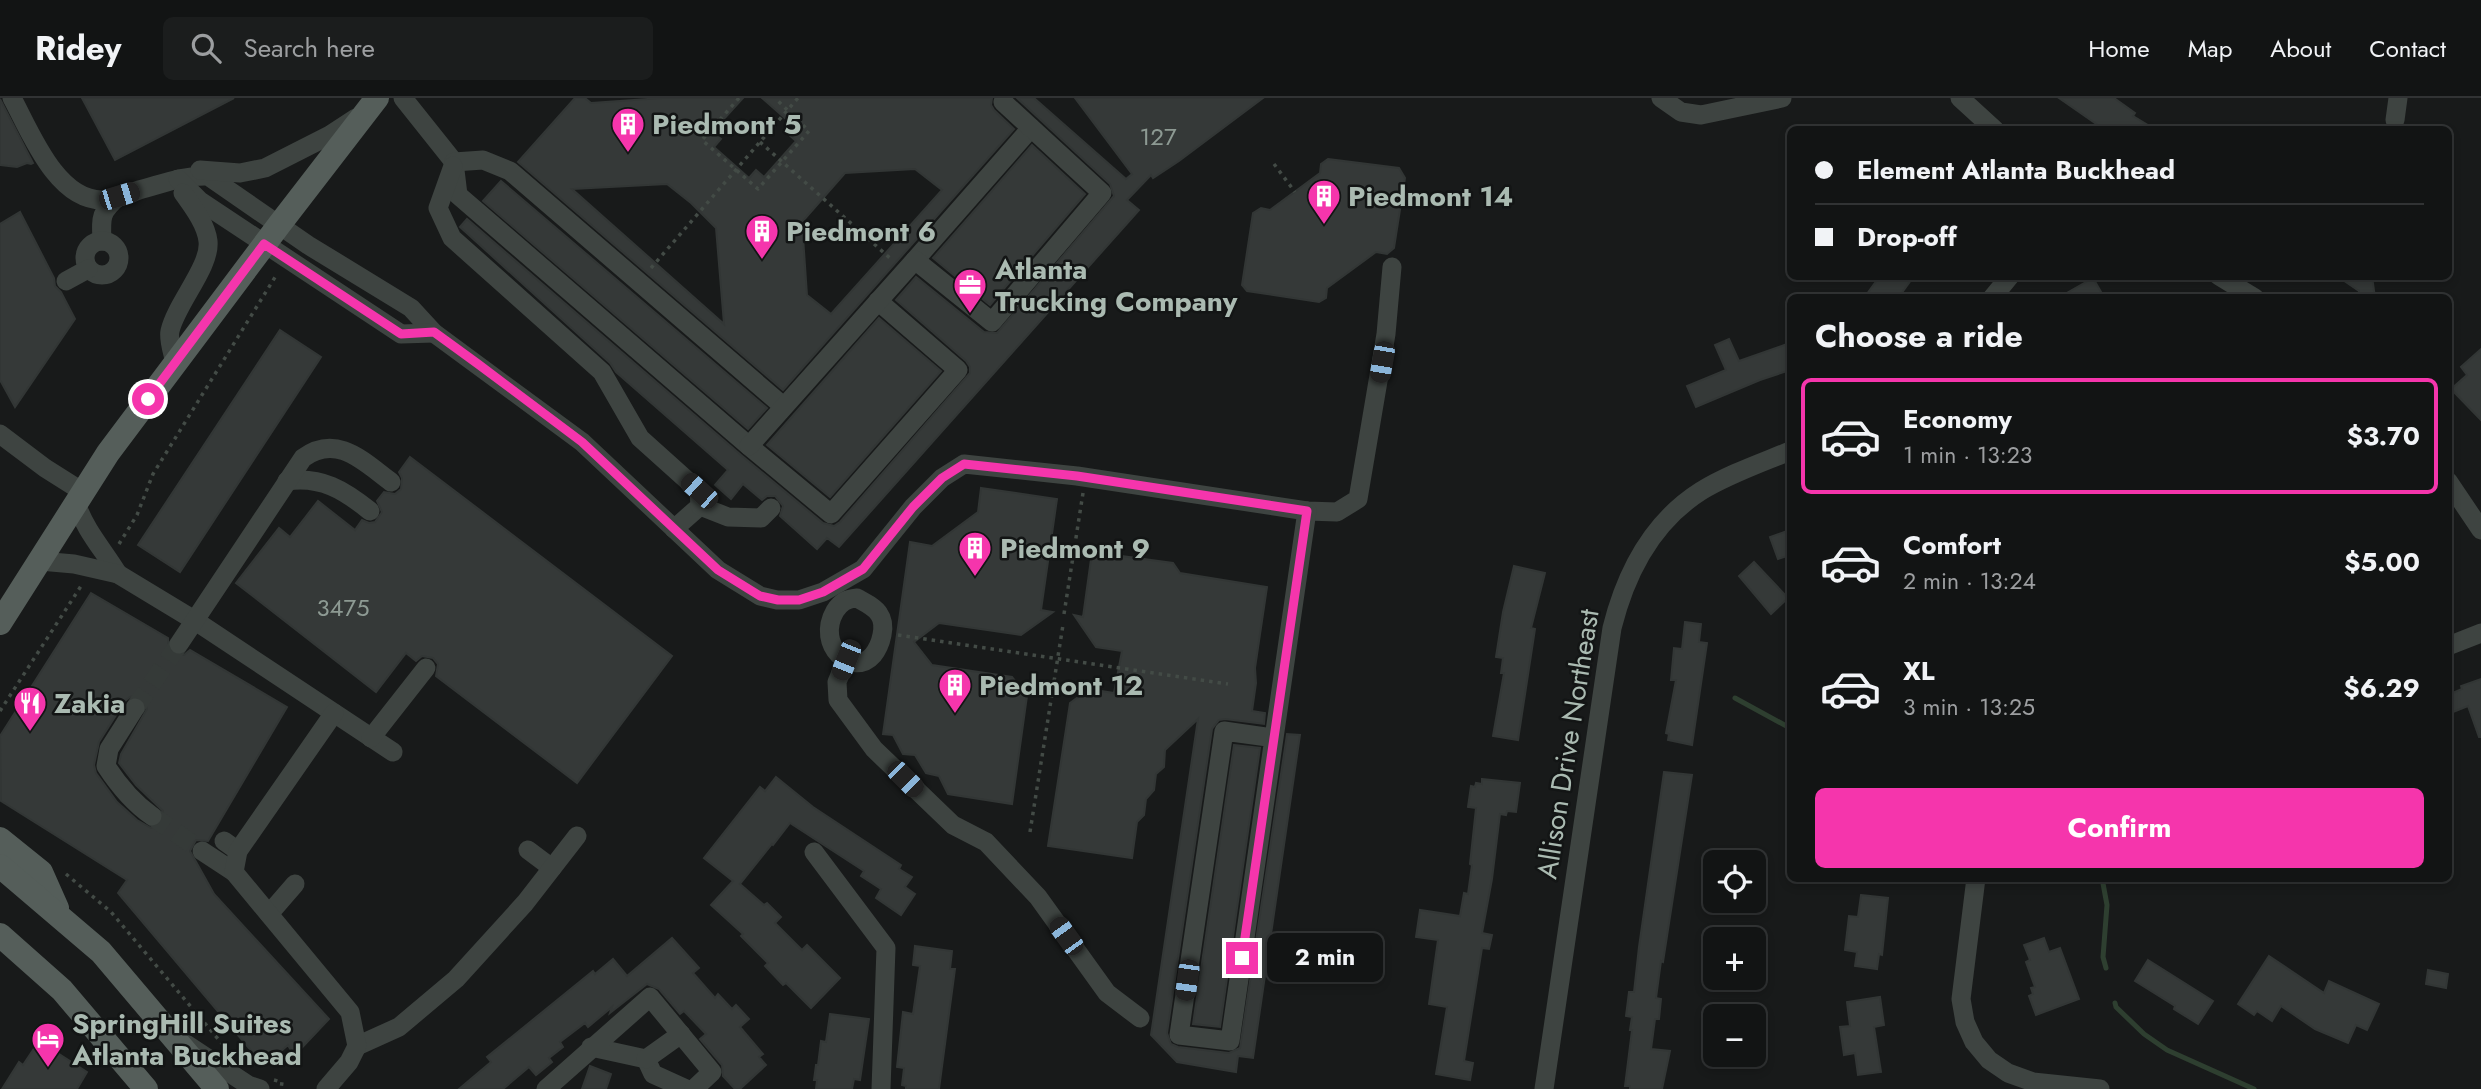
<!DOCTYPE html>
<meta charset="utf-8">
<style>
:root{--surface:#121414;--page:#1b1d1d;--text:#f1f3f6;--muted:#9c9ea0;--line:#313334;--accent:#f535ac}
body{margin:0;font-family:Jost,sans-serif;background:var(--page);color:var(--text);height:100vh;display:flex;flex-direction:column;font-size:26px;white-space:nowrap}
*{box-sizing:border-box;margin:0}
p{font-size:23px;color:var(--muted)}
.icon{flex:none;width:38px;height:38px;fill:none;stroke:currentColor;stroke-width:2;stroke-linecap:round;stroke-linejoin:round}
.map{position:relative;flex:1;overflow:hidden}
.side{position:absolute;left:1787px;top:196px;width:665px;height:588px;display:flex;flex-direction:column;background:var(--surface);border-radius:10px;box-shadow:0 4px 10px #0003,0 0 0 2px var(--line)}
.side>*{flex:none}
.top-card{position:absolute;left:1787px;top:28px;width:665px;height:154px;border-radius:10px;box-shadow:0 4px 10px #0003,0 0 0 2px var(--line);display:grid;align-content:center;height:154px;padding:0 28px;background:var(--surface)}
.buttons{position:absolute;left:1703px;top:752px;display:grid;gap:14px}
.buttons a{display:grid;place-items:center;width:63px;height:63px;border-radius:10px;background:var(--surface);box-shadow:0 4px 10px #0003,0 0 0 2px var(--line);font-size:35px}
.end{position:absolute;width:32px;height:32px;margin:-16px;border:9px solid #f535ac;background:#fff;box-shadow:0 0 0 4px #fff}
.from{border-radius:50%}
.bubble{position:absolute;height:49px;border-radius:10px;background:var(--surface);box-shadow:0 4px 10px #0003,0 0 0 2px var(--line);font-size:23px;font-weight:700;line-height:49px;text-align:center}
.car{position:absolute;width:21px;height:42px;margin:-21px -10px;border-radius:9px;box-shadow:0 0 5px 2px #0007;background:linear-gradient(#222 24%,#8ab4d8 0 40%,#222 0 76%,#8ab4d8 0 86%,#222 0)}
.top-card b{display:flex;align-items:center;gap:24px;height:66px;font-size:26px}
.top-card b+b{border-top:2px solid var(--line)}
.top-card i{width:18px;height:18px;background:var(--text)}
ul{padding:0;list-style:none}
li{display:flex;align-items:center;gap:21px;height:116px;margin:0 14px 10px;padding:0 14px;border:4px solid transparent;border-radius:10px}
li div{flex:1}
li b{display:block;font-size:26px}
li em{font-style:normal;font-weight:700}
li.current{border-color:var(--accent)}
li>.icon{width:63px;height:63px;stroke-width:1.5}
h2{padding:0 28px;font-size:32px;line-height:84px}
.action{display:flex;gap:14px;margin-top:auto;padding:14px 28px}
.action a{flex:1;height:80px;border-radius:10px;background:var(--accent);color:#fff;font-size:28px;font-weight:700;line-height:80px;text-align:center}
header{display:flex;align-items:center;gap:42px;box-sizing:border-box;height:98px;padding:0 35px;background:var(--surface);border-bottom:2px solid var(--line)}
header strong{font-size:33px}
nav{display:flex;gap:38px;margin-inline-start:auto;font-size:24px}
.search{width:490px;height:63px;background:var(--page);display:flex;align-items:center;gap:18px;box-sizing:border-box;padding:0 24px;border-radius:10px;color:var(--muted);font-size:26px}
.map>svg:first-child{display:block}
</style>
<header>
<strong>Ridey</strong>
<div class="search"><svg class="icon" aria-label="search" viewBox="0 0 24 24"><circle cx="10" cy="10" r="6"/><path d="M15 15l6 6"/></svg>Search here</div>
<nav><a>Home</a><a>Map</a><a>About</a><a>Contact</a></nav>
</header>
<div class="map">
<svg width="2481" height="991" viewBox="0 0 2481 991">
<rect width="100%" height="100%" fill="#181a1a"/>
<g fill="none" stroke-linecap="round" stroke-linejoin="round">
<g stroke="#2e3f30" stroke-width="5">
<polyline points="1735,600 1790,630"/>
<polyline points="2102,780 2107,807 2103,859 2106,870"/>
<polyline points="2115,905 2116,909 2144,936 2167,952 2254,991"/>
</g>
</g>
<g fill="#353938" stroke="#323635" stroke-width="2" fill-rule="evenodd">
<polygon points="82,0 234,0 115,62"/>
<path d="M575 0H585L591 5 662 0H743L712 34 721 41 714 49 749 80 756 72 764 79 796 43 788 36 795 29 762 0H992L991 7 994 12 1014 31 783 292 518 64ZM915 71 942 92 831 216 807 197 802 124 845 75ZM667 86 691 105 716 130 724 226 572 91Z"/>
<polygon points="1017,0 1034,0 1126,81 1132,76 1075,0 1263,0 1179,63 1153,80 1151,77 1127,102 1139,112 839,449 827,440 817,451 780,418 783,408 775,398 767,398 762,402 743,386 731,401 715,387 728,372 616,274 610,265 460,129 467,121 741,357 823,425 834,428 840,424 970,275 970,269 966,263 896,202 916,179 984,234 997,235 1114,98 1110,86"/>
<polygon points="2059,0 2114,0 2135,15 2133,18 2156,32 2105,32"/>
<polygon points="0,1 33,65 31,66 27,65 17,69 0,67"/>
<polygon points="1032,47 1085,96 990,207 933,160"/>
<polygon points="1328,61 1399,70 1405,80 1394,150 1387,156 1376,154 1327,190 1326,200 1319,204 1247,193 1242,187 1253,115 1261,110 1270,112 1320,75 1321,66"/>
<polygon points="501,83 767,310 748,331 483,103"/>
<polygon points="20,114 54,180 55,188 61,194 75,221 15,309 0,282 0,126"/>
<polygon points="1880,178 1914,178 1898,200 1864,200"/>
<polygon points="2337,178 2372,178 2375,200 2359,200 2359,193"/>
<polygon points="2093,180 2101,194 2091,200 2058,200"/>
<polygon points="879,220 941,273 830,399 767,347"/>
<polygon points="280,232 321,259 180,474 138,447"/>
<polygon points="1729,241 1739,263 1790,245 1790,272 1760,282 1696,309 1687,288 1726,272 1715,247"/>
<polygon points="2481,251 2481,322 2451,291 2467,277 2461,269"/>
<polygon points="410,359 672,558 577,685 436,578 438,566 433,560 422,558 416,563 406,555 376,594 236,485 279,430 290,439 318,403 355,432 362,422 369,425 375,424 382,414 377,403 384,394 395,396 401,391 402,380 399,374"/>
<polygon points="981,390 1057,401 1041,512 1053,514 1021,537 939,525 914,544 932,567 1012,579 1027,598 1012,706 948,696 939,678 926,675 915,657 903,656 893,637 883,636 910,444 932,448 978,414"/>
<polygon points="1790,432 1790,457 1778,461 1770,439"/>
<polygon points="1092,454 1173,465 1180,475 1267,489 1255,570 1256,585 1252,613 1265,615 1264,626 1225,621 1219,622 1212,631 1167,935 1171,946 1178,949 1229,955 1240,950 1287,636 1300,637 1253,960 1238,958 1236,974 1177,964 1151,937 1198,621 1165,652 1164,669 1156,676 1154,692 1146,701 1144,717 1137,724 1132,760 1048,748 1070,605 1089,591 1114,595 1122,553 1096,549 1074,517 1083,519"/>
<polygon points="1754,464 1788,500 1771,516 1739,478"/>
<polygon points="1514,468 1545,475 1531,530 1535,531 1518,642 1493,638 1504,575 1501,575 1503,560 1496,559 1503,514"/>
<path d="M91 495 168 540V551L173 556 184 557 190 552 287 609 208 743 196 742 190 753 214 796 329 921 294 958 288 947 264 968 118 795 127 782 1 703 0 638ZM136 598 145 604 147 611 121 656 119 665 136 687 163 713 162 725 151 730 137 722 117 704 96 675 94 667 99 644 125 603 130 599Z"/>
<polygon points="1685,524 1701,526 1699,544 1707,545 1692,647 1668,642 1669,636 1666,635 1676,582 1671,582 1674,550 1682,551"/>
<polygon points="2481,581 2481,639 2479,639 2468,608 2448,616 2448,597 2462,591 2461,588"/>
<polygon points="1234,647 1260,650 1220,929 1193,926"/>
<polygon points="1664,674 1692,677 1663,864 1661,863 1656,900 1661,901 1659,921 1655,921 1651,951 1670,953 1662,991 1630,991 1630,988 1625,988 1632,932 1630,932 1632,919 1626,918 1629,894 1634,894 1639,849"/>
<polygon points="776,679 813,709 901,767 899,771 912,779 905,789 915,796 901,817 876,800 881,791 861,778 864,773 790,725 773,747 772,746 740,786 764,807 767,805 781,819 775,825 802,852 807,847 840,880 811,910 786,885 783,887 765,868 768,865 741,838 743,836 711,807 733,783 704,760 760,689 765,693"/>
<polygon points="1482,681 1520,685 1516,714 1507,713 1506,717 1500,716 1492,781 1482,835 1492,837 1489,851 1482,850 1464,963 1473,965 1470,982 1436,976 1447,909 1429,906 1438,842 1416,839 1420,812 1460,818 1464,795 1468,796 1472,767 1470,766 1476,710 1468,709 1471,688 1475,689 1476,685 1482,686"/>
<polygon points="1861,797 1888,800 1882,857 1879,856 1877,871 1855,868 1857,854 1845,852 1849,818 1858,819"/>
<polygon points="672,840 699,870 693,875 715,900 718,896 732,911 736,907 749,921 740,929 763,956 759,959 766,967 740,991 735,991 723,978 722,967 700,941 706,936 684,913 680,916 659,891 647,886 610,915 612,909 588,929 585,925 560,944 563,949 549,960 552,964 536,977 529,969 503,991 459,991 491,964 487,959 593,873 595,876 613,861 627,878"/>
<polygon points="2044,840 2049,854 2060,850 2079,901 2036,917 2029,898 2033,896 2031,890 2035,889 2026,864 2030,862 2024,847"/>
<polygon points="915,848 952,853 950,871 955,871 939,991 906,991 906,988 902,987 904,970 897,969 903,914 913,916 920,868 913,867"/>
<polygon points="2269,858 2324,895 2329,883 2379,906 2367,932 2356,927 2348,945 2315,931 2281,908 2272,923 2257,913 2254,917 2238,906"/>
<polygon points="2148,862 2213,903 2198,926 2174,911 2175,908 2135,883"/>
<polygon points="2428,872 2448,876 2446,890 2426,886"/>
<polygon points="1880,899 1884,927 1874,929 1881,974 1858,977 1855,955 1844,957 1840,929 1850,928 1847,904"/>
<polygon points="830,916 869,921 860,982 854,981 852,991 816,991 817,982 814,982 816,967 818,967 821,943 826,944"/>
<polygon points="39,943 87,974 77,991 2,991 19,964 23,967"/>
<polygon points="590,968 611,976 606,991 582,991"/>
</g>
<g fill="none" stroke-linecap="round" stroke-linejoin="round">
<g stroke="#353a38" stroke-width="19" stroke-dasharray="19 10" stroke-linecap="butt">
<polyline points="135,610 179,546"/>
<polyline points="152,718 202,753"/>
</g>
<g stroke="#434b46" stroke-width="3.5" stroke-dasharray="3.5 5" stroke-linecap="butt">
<polyline points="739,0 702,42 758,91 809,33 775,0"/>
<polyline points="760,44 892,162"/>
<polyline points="1274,66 1295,94"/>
<polyline points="651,170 798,0"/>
<polyline points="119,446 137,417 153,376 277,176"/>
<polyline points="1064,516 1083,395"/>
<polyline points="898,537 1228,586"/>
<polyline points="0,613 83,485"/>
<polyline points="1030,734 1063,527"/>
<polyline points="66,776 111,814 224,948"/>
<polyline points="274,982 282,984 281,991"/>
</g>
<g stroke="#3e4441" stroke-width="19">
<path d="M12 0C30 33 56 102 102 102 113 103 128 96 139 92 162 86 184 77 208 78L308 147 411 210 434 235 582 344 718 472 760 498 777 502H799L823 494 863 471 913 409 942 380 964 366 1077 378 1307 413 1337 414 1358 401 1386 236 1392 169"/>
<polyline points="403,0 454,64 458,97 749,348 831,416 958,272 878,203"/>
<polyline points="1661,0 1681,14 1701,17 1782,0"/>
<polyline points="1960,0 1995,32"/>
<polyline points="2395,22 2398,0"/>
<polyline points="454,64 483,62 510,73 783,308"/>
<polyline points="453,68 438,110 452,140 602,274 640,340 699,393 700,408 674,431"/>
<polyline points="200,72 240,75 265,70 330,37 356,20"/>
<polyline points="178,81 200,103 401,236 434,235"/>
<path d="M102 143C101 119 100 115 118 99"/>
<circle cx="102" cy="160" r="17"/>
<polyline points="915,162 1031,30"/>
<polyline points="2219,178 2255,200"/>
<polyline points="66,183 88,171"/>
<polyline points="1992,200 2010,178"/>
<path d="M175 265C173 255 168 242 170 233 176 206 211 168 208 143 206 126 193 109 183 95"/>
<polyline points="0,336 45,370 83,394"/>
<polyline points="749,348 915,162 992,224 1102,95 1003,4"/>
<path d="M287 383C321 378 344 392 370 413"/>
<polyline points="2448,383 2481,432"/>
<path d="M76 405C86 434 103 451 118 476"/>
<polyline points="700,408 728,419 761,420 771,410"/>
<polyline points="40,463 74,466 118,476 194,522 393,654"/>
<path d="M857 500C864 504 875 509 879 516 887 527 881 547 873 557 853 580 815 548 835 513 841 504 846 501 857 500Z"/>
<path d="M179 546 303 360C337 335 364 364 391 384"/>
<polyline points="2448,548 2481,535"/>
<polyline points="846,562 837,584 838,602 874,651 953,727 986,744 1038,799 1107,895 1140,920"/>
<path d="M135 610 109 651 106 668C119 688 132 704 152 718"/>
<polyline points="371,640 426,570"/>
<polyline points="1274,640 1224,633 1179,937 1230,943 1307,413"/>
<polyline points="224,743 238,753"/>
<polyline points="528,752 552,770"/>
<polyline points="202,753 234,774"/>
<polyline points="814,754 886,850 881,991"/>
<polyline points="1976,780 1961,901 1965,924 1974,944 1989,962 2008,975 2033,984 2100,991"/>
<polyline points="269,816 295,786"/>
<polyline points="186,946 248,987 260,991"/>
<polyline points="357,948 399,929 456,881 525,805 577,738"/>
<polyline points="591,949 646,961 653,976 686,991"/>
<polyline points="646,961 681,936"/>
<polyline points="326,991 349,964 357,948 350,914 234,774 238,753 334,615"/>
<polyline points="546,991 650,899 712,974 694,991"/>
<path d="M1544 991 1612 530C1626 474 1652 424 1701 393 1729 376 1761 365 1790 353"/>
</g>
<g stroke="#555e5a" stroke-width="24">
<polyline points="0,525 108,355 279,127 377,0"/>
<polyline points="0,741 41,774 57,810"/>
<polyline points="0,768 101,854 217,991"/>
<polyline points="0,837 62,892 146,991"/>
</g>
</g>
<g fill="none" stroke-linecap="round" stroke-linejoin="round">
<polyline stroke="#f535ac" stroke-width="9" points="148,301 264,146 401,236 434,234 478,266 582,344 718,472 760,498 778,502 799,502 823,494 863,471 913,409 942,380 964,366 1077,378 1307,413 1242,860"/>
</g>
<defs>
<symbol id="building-pin" viewBox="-11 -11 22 30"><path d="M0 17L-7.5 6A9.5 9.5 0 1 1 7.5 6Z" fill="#f535ac" stroke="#131515"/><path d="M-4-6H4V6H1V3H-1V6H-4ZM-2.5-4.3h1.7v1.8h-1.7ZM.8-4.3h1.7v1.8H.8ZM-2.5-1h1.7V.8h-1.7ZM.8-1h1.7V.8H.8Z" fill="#fff"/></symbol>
<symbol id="office-pin" viewBox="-11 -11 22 30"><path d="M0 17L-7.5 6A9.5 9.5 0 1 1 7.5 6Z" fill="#f535ac" stroke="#131515"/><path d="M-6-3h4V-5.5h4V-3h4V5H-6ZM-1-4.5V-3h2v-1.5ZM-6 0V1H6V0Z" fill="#fff"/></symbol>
<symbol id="restaurant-pin" viewBox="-11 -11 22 30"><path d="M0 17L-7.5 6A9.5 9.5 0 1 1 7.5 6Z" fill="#f535ac" stroke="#131515"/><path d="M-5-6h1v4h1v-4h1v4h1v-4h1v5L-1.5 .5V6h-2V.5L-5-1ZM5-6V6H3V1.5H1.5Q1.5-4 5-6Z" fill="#fff"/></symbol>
<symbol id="hotel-pin" viewBox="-11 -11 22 30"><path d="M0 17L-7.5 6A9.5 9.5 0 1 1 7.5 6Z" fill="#f535ac" stroke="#131515"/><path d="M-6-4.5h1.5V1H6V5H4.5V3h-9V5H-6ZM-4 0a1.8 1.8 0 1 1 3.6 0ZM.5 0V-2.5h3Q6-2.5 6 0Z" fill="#fff"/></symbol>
</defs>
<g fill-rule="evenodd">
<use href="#building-pin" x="609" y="7" width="38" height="52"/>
<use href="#building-pin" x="1305" y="79" width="38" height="52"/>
<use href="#building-pin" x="743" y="114" width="38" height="52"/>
<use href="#office-pin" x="951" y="168" width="38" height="52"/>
<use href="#building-pin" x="956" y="431" width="38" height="52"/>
<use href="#building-pin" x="936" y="568" width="38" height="52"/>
<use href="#restaurant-pin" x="11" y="586" width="38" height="52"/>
<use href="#hotel-pin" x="29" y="922" width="38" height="52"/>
</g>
<g text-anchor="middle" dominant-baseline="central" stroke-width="5" stroke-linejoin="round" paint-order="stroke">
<g font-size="24" fill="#8d9a93">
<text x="1158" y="38">127</text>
<text x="343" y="509">3475</text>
</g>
<g font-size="28" font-weight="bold" fill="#aabab1" stroke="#131515" text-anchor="start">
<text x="652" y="26">Piedmont 5</text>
<text x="1348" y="98">Piedmont 14</text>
<text x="786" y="133">Piedmont 6</text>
<text x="995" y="171">Atlanta<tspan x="995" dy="32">Trucking Company</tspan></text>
<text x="1000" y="450">Piedmont 9</text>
<text x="979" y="587">Piedmont 12</text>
<text x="54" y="605">Zakia</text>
<text x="72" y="925">SpringHill Suites<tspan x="72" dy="32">Atlanta Buckhead</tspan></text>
</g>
<g font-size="28" fill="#aabab1" stroke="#131515">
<text transform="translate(1568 646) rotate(-81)">Allison Drive Northeast</text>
</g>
</g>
</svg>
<div class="buttons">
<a><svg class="icon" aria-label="locate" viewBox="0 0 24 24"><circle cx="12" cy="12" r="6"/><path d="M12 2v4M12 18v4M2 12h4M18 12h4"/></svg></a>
<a>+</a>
<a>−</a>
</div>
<i class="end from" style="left:148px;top:301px"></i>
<i class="end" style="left:1242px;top:860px"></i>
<div class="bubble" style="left:1267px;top:835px;width:116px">2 min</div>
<i class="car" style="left:119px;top:98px;rotate:73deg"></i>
<i class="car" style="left:1382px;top:264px;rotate:190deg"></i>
<i class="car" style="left:699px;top:393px;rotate:312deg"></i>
<i class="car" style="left:846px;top:562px;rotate:202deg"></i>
<i class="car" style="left:905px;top:681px;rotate:135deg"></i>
<i class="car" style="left:1066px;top:838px;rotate:324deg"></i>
<i class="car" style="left:1187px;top:882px;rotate:188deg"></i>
<div class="top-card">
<b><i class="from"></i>Element Atlanta Buckhead</b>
<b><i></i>Drop-off</b>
</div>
<section class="side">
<h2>Choose a ride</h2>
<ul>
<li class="current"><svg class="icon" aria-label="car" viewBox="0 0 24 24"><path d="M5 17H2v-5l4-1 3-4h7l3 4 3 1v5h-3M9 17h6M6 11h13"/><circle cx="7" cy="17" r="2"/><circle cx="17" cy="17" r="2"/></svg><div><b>Economy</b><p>1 min · 13:23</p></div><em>$3.70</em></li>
<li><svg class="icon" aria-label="car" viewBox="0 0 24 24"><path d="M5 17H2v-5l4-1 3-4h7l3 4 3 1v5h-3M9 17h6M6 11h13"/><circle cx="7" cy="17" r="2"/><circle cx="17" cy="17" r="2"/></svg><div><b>Comfort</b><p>2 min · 13:24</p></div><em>$5.00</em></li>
<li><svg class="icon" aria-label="car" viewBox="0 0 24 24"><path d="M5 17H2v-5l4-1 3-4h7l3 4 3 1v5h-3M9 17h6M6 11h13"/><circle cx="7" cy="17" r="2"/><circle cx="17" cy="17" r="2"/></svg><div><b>XL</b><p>3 min · 13:25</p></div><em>$6.29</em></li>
</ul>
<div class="action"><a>Confirm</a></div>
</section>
</div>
